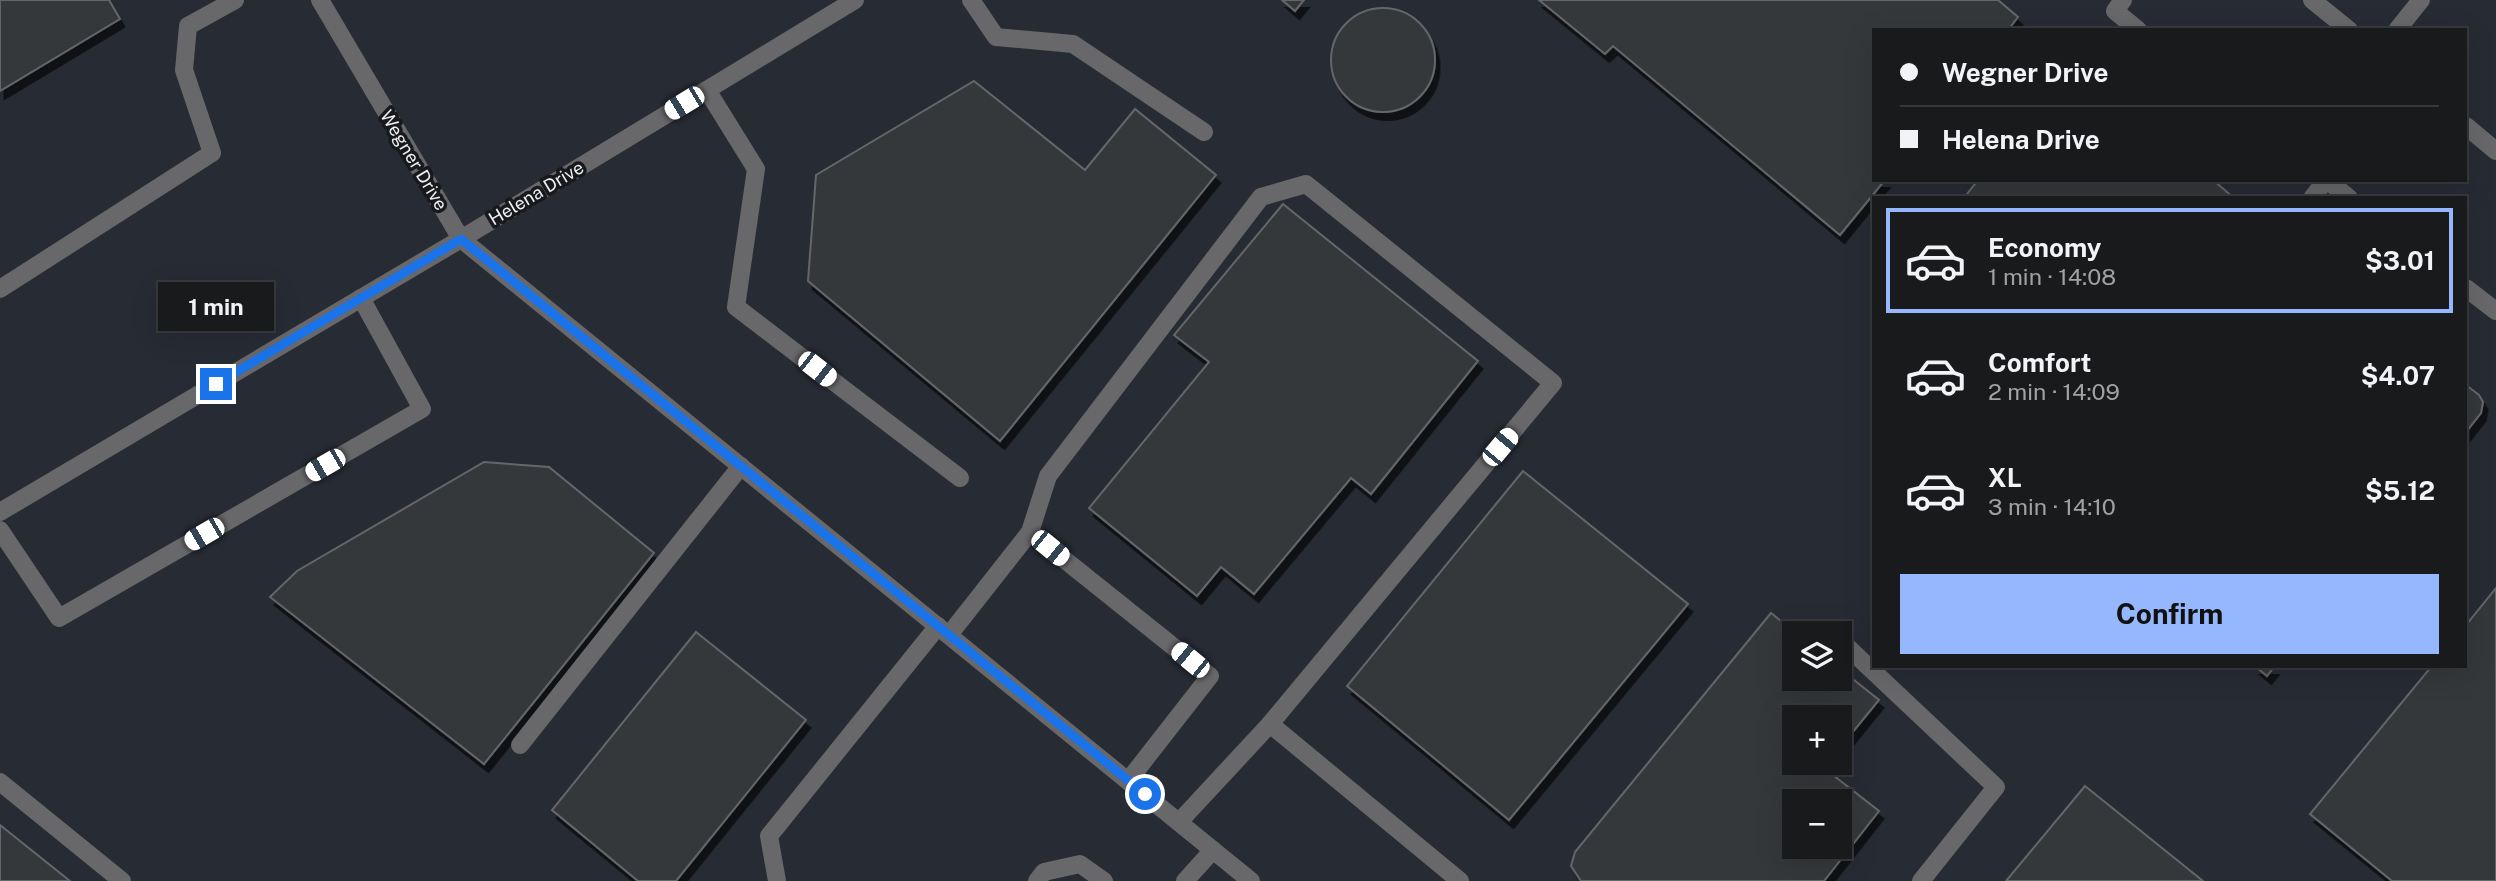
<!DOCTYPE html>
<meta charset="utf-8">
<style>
:root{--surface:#191a1c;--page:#222325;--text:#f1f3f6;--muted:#9fa1a3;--line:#37383b;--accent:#95b7fd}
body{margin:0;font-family:"Public Sans",sans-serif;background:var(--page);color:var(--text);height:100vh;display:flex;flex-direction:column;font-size:26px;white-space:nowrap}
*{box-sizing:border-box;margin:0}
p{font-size:23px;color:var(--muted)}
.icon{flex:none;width:38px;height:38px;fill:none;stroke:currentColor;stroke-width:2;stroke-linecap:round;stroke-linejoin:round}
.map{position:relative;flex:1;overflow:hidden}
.drawer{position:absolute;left:1872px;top:196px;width:595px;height:472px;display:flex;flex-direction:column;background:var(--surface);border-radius:0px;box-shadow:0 7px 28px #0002,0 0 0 2px var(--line)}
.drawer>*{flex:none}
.hud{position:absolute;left:1872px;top:28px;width:595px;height:154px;border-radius:0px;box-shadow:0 7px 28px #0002,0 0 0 2px var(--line);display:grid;align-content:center;height:154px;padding:0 28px;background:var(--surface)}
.tools{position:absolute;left:1782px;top:621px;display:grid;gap:14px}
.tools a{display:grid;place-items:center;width:70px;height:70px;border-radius:0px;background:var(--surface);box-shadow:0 7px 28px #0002,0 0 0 2px var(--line);font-size:35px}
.end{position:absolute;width:32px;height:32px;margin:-16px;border:9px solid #1a73e8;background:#fff;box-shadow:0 0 0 4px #fff}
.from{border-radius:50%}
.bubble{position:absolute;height:49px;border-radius:0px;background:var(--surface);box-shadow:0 7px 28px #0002,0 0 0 2px var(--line);font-size:23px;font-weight:700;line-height:49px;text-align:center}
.car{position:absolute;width:21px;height:42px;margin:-21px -10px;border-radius:9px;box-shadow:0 0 5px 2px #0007;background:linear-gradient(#fff 24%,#345 0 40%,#fff 0 76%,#345 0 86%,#fff 0)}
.hud b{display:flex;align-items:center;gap:24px;height:66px;font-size:26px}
.hud b+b{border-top:2px solid var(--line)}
.hud i{width:18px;height:18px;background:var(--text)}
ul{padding:12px 0 0;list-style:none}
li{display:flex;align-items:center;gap:21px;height:105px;margin:0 14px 10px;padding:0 14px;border:4px solid transparent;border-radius:0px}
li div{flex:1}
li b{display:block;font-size:26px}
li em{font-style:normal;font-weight:700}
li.active{border-color:var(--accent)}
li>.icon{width:63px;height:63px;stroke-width:1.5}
.action{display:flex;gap:14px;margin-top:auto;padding:14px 28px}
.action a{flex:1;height:80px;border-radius:0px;background:var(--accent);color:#111;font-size:28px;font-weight:700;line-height:80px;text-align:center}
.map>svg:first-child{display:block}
</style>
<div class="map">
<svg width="2496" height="881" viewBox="0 0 2496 881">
<defs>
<filter id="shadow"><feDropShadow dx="4.5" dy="8" stdDeviation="0" flood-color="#0009"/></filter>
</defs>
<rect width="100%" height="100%" fill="#212226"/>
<path fill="#272b34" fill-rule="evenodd" d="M0 0H2496V881H0ZM1874 30H2466V180H1874ZM1874 198H2466V667H1874ZM1794 634H1839V679H1794ZM1794 718H1839V763H1794ZM1794 802H1839V847H1794Z"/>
<g fill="#36373b" stroke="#64666a" stroke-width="2" fill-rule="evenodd" filter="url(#shadow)">
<polygon points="0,0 109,0 120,19 0,91"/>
<polygon points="1282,0 1304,0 1295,11"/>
<polygon points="1539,0 1998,0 2018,17 2008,30 1874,30 1874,180 1885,180 1840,235 1613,46 1605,54"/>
<circle cx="1383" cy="60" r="52"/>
<polygon points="974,81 1085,170 1135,109 1216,175 1000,441 808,281 816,175"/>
<polygon points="1978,180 2213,180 2234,198 1964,198"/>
<polygon points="1283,204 1478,361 1371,494 1351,478 1254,594 1221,567 1197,596 1089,508 1209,362 1174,335"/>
<polygon points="2466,385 2479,395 2483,402 2481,413 2466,432"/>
<polygon points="484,462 549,467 654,553 484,764 270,597 297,571"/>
<polygon points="1523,471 1688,604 1509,820 1347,686"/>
<polygon points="2496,588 2496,881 2392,881 2310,814 2431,667 2466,667 2466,625"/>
<path d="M1771 613 1797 634H1794V679H1839V668L1879 700 1839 749V718H1794V763H1828L1824 768 1879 811 1824 881H1581L1571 866 1575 852ZM1794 802H1839V847H1794Z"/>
<polygon points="696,632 806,720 676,881 638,881 552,810"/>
<polygon points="2256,667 2274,667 2267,676"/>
<polygon points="2085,786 2203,881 2006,881"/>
<polygon points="0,825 70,881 0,881"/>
</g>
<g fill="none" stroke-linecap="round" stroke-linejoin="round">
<g stroke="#68686a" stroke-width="18">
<polyline points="971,0 996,37 1073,44 1204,132"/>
<polyline points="2123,0 2115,11 2138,30"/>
<polyline points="2397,30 2421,0"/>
<polyline points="707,90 756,169 736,307 960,478"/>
<polyline points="2327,180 2349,198"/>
<polyline points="2312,198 2326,180"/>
<polyline points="2466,288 2496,311"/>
<polyline points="0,289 212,153 184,70 188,26 235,0"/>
<polyline points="0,530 59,618 422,409 361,298"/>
<polyline points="1030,532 1210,676 1128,781"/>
<polyline points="949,635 1030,532 1048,476 1261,197 1306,184 1553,383 1270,724"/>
<polyline points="1840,640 1996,787 1921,881"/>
<polyline points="520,745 741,466"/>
<polyline points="0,782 122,881"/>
<polyline points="1179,822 1270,724 1460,881"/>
<polyline points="777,881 769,836 938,626"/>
<polyline points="1037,881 1044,872 1080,864 1104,881"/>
<polyline points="1185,881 1213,850"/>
</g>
<g stroke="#68686a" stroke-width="18">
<polyline points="320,0 461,239 1251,881"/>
<polyline points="2312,0 2349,30"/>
<polyline points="2466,126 2496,151"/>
<polyline points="0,512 461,239 855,0"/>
</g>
</g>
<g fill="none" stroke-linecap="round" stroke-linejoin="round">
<polyline stroke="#1a73e8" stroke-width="9" points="216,384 461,239 1145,794"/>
</g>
<g text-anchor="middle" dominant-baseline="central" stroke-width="7" stroke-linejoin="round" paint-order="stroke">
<g font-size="18" fill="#eef0f2" stroke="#18191c">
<text transform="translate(414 160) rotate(59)">Wegner Drive</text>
<text transform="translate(536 193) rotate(-31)">Helena Drive</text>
</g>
</g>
</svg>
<div class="tools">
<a><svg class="icon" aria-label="layers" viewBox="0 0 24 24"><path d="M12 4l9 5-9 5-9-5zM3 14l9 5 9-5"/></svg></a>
<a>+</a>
<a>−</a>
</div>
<i class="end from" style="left:1145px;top:794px"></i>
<i class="end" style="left:216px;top:384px"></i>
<div class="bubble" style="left:158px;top:282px;width:116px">1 min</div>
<i class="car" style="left:684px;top:103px;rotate:239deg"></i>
<i class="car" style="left:817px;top:369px;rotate:128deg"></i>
<i class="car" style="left:1500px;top:447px;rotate:40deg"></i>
<i class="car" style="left:325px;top:465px;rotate:240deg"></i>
<i class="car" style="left:204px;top:534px;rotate:240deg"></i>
<i class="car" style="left:1050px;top:548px;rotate:129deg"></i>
<i class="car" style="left:1190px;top:660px;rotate:309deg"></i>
<div class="hud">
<b><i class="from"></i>Wegner Drive</b>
<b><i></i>Helena Drive</b>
</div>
<section class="drawer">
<ul>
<li class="active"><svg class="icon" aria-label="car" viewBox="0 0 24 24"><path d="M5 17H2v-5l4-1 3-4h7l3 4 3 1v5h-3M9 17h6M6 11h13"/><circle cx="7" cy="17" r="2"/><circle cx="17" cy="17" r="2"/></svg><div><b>Economy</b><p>1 min · 14:08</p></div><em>$3.01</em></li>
<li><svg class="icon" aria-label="car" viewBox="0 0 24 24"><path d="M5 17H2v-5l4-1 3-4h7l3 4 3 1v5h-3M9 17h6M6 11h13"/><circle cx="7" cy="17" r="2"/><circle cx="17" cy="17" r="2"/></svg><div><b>Comfort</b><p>2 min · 14:09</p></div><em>$4.07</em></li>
<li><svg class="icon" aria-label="car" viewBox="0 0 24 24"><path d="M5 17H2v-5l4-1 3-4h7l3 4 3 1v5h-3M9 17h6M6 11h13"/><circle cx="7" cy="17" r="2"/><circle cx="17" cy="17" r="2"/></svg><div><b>XL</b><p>3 min · 14:10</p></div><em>$5.12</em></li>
</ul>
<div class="action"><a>Confirm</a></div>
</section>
</div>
